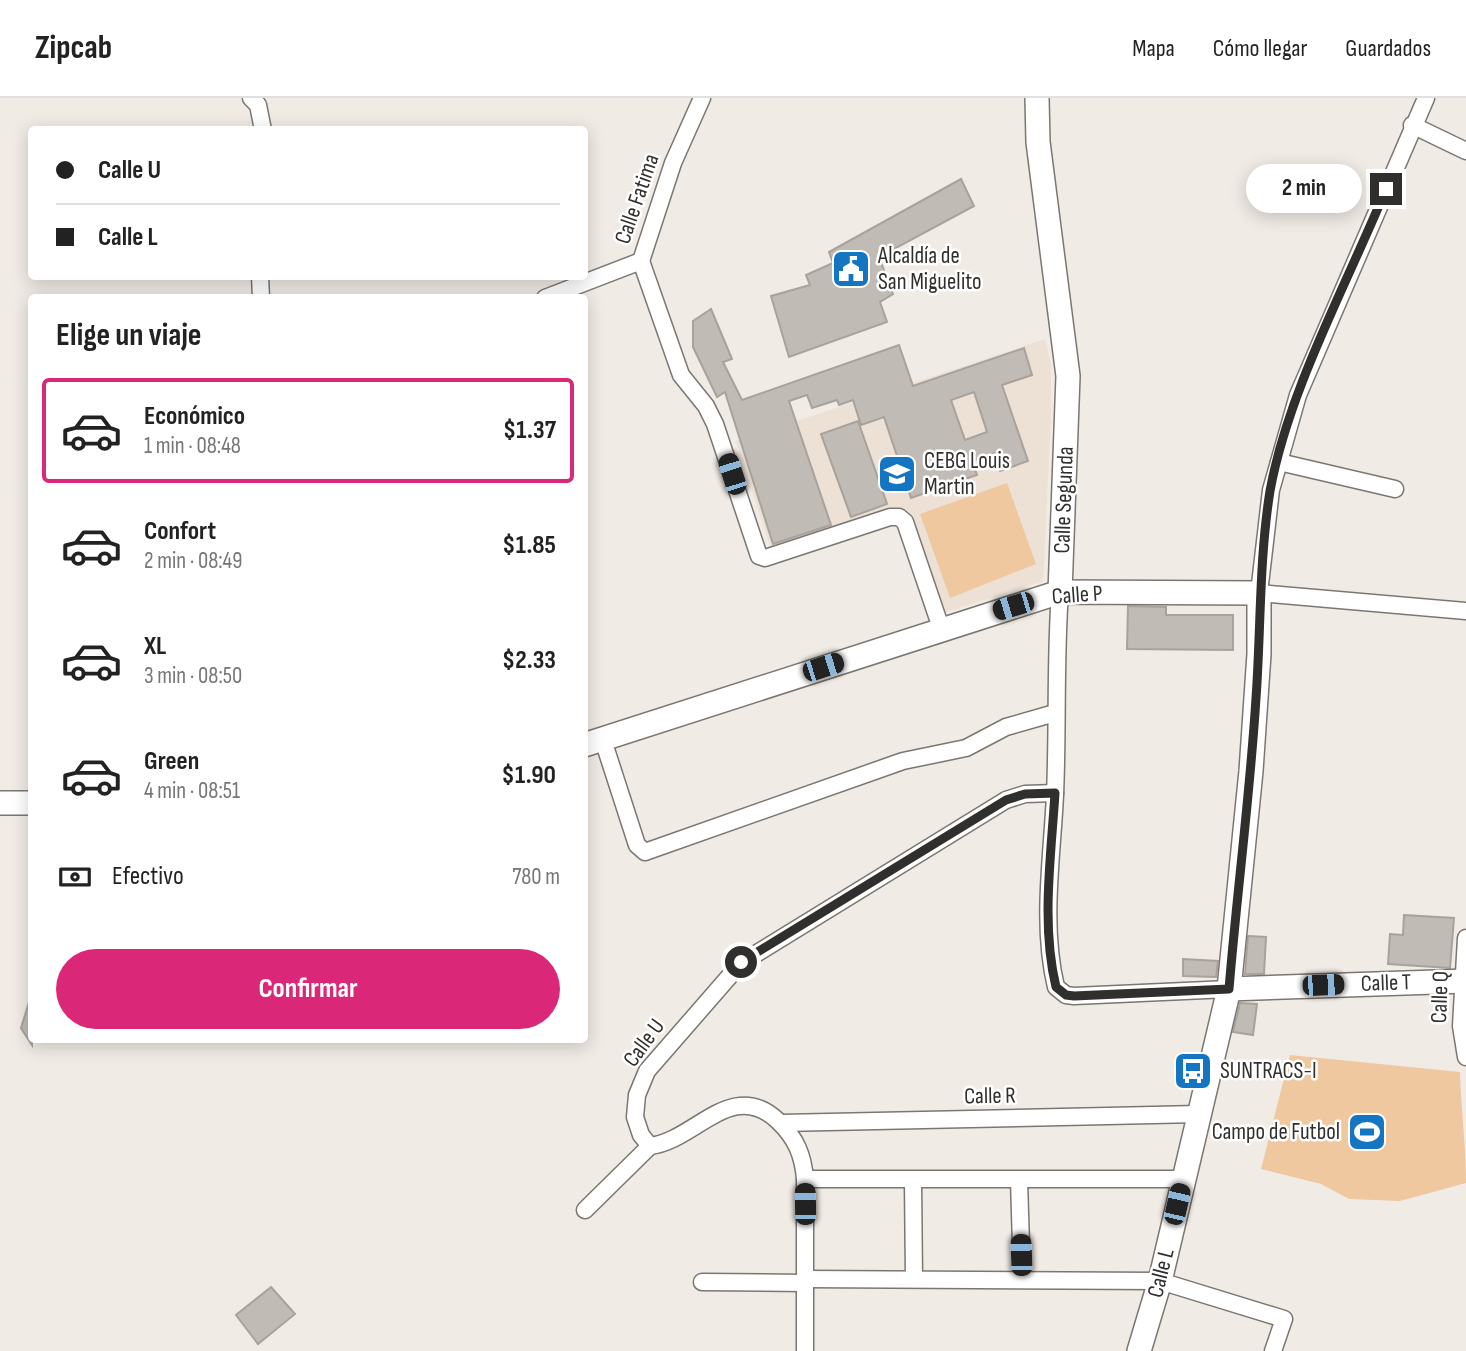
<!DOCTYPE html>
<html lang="es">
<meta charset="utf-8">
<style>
:root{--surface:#fff;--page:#f2f2f2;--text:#222;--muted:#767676;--line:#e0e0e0;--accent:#db2777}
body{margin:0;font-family:"Sofia Sans Condensed",sans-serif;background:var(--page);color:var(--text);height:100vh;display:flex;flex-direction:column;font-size:26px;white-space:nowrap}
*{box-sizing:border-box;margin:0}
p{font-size:23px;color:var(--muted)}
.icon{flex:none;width:38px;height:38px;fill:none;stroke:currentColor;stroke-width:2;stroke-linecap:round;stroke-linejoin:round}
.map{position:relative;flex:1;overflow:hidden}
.sheet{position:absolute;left:28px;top:196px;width:560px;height:749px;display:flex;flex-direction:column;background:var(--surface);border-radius:7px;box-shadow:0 4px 18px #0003}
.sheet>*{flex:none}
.hud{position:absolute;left:28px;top:28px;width:560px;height:154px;border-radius:7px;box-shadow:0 4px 18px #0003;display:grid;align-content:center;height:154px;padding:0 28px;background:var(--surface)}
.end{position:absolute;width:32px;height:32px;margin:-16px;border:9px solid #312f2d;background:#fff;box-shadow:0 0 0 4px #fff}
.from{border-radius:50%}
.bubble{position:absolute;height:49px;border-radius:24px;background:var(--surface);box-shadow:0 4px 18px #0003;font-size:23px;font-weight:700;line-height:49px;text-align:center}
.car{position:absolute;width:21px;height:42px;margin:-21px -10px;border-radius:9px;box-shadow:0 0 5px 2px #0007;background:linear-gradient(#222 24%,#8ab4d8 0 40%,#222 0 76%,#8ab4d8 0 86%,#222 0)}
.hud b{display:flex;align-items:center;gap:24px;height:66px;font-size:26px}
.hud b+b{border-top:2px solid var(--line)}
.hud i{width:18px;height:18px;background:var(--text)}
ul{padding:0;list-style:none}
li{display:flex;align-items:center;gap:21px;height:105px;margin:0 14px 10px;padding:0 14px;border:4px solid transparent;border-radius:7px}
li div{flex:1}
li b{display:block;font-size:26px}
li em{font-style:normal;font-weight:700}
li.selected{border-color:var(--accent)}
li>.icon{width:63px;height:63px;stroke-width:1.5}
h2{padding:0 28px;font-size:32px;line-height:84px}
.pay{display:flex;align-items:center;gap:18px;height:77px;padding:0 28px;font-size:26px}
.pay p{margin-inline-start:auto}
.primary-button{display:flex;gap:14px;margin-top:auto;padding:14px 28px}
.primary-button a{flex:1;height:80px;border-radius:42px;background:var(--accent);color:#fff;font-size:28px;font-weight:700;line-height:80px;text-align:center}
header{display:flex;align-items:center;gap:42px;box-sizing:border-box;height:98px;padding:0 35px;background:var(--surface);border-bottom:2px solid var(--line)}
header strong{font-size:33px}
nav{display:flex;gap:38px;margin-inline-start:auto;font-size:24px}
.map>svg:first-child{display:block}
</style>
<header>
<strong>Zipcab</strong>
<nav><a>Mapa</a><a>Cómo llegar</a><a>Guardados</a></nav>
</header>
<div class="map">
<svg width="1466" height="1253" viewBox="0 0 1466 1253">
<rect width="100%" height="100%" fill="#f1ebe5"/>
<polygon fill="#ede1d5" points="1045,241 1051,267 1051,320 1043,483 938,517 899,408 771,451 736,343"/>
<g fill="#efc8a0">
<polygon points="1007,385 1036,466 950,500 920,416"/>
<path d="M1290 957 1460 974C1461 1011 1466 1047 1466 1085L1400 1103 1349 1101 1321 1086 1261 1071Z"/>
</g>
<g fill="#c1bbb5" stroke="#a8a29c" stroke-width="2" fill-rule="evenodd">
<polygon points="961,81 974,108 879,159 893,196 880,204 887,224 789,259 771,198 810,187 806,177 833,165 829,154"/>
<path d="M711 211 732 261 723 264 742 302 899 247 913 288 1024 250 1032 277 1002 287 1028 363 1000 373 994 355 972 363 977 377 911 400 884 319 861 327 853 302 839 307 837 302 812 310 807 297 789 303 831 427 773 446 725 294 717 299 693 249V223ZM974 294 987 334 965 342 951 302Z"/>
<polygon points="858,323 887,406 851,419 821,336"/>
<polygon points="1128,508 1166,509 1166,517 1233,517 1233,552 1127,551"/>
<polygon points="1404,817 1454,820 1450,870 1388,866 1390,836 1403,837"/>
<polygon points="1248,838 1266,839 1264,876 1245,876"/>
<polygon points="1183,861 1218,863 1216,879 1183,878"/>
<polygon points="30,901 32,902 32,947 21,930"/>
<polygon points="1240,905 1257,906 1253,937 1233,934"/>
<polygon points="271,1189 295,1216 258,1246 236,1217"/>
</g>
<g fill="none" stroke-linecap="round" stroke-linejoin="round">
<defs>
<g id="street">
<polyline points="251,0 258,7 263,32"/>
<polyline points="1426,0 1298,297 1271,392 1259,495 1466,513"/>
<polyline points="1412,27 1466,53"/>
<polyline points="641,163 681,277 706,308 715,326 759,458 765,460 890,419 899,419 905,424 941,530"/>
<polyline points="641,163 673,65 702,0"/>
<polyline points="260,178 261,200"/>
<polyline points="545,200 641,163"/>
<polyline points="1279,364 1395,391"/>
<path d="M1060 494C1055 562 1058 629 1055 697 1052 760 1041 827 1056 889L1066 897 1074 898 1229 891"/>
<polyline points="603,642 637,747 645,754 903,663 966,650 1006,629 1055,615"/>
<polyline points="1466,840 1461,928 1466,959"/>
<polyline points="781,1025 1199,1016"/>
<polyline points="805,1081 1183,1081"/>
<polyline points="1019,1082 1022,1181"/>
<polyline points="913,1083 914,1181"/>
<polyline points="585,1112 650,1048"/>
<polyline points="806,1181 1160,1183 1284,1221 1273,1253"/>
<polyline points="702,1184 806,1185"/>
<path d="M805 1253V1081C803 1057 796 1040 778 1023 732 979 695 1043 650 1048L641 1037 635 1019 637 997 647 973 741 865 1006 702 1025 696 1055 695"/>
</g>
<g id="secondary">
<polyline points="1037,0 1038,44 1068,278 1060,494"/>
<polyline points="584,647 1060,494 1259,495 1259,556 1251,673 1229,891 1160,1183 1139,1253"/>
<polyline points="0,705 32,705"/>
<polyline points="1229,891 1466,883"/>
</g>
</defs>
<use href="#street" stroke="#7b7670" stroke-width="19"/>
<use href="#secondary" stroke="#7b7670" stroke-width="26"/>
<use href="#street" stroke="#fff" stroke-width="16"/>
<use href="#secondary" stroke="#fff" stroke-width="23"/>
</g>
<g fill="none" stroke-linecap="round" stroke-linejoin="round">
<path stroke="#312f2d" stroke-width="9" d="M741 864 1006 702 1025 696 1055 695C1051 759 1041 827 1056 889L1066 897 1074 898 1229 891C1237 794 1250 697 1256 600 1261 531 1259 462 1270 393 1288 293 1347 186 1386 91"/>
</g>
<defs>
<symbol id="civic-square" viewBox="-11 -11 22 22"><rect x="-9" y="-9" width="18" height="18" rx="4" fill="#1476c2" stroke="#fff"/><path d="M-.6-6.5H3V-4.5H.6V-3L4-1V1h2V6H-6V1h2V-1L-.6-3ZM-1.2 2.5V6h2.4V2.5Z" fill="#fff"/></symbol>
<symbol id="school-square" viewBox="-11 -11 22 22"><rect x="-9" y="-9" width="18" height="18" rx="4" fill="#1476c2" stroke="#fff"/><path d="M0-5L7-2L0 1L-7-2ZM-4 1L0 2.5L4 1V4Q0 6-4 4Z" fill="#fff"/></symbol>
<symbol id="bus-square" viewBox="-11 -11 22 22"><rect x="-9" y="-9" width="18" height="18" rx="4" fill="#1476c2" stroke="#fff"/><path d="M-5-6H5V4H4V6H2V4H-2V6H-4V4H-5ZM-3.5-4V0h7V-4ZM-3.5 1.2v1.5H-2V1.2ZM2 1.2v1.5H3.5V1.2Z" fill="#fff"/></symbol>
<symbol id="stadium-square" viewBox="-11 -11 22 22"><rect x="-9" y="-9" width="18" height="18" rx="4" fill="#1476c2" stroke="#fff"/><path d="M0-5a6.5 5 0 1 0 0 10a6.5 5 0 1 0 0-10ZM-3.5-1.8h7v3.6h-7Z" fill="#fff"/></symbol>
</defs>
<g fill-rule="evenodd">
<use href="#civic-square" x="829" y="149" width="44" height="44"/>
<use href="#school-square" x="875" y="354" width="44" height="44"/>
<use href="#bus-square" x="1171" y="951" width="44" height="44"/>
<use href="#stadium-square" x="1345" y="1012" width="44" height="44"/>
</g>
<g text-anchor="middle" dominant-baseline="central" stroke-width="5" stroke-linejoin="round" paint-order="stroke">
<g font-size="23" fill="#312f2d" stroke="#fff">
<text transform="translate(637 101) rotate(-71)">Calle Fatima</text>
<text transform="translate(1064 402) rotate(-88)">Calle Segunda</text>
<text transform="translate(1077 497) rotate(-4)">Calle P</text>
<text transform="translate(1386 885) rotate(-2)">Calle T</text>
<text transform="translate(1440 899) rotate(-88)">Calle Q</text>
<text transform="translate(644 945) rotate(-54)">Calle U</text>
<text transform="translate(990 998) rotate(-1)">Calle R</text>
<text transform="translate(1161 1175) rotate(-76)">Calle L</text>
</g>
<g font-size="23" fill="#312f2d" stroke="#fff" text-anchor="start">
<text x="878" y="158">Alcaldía de<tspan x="878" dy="26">San Miguelito</tspan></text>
<text x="924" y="363">CEBG Louis<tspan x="924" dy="26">Martin</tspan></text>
<text x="1220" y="973">SUNTRACS-I</text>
<text x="1340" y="1034" text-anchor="end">Campo de Futbol</text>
</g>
</g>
</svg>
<i class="end from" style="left:741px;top:864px"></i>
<i class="end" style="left:1386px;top:91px"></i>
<div class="bubble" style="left:1246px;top:66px;width:116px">2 min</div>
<i class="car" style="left:732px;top:376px;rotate:342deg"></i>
<i class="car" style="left:1013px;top:508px;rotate:253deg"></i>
<i class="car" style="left:823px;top:569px;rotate:72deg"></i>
<i class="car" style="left:1323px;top:887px;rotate:88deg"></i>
<i class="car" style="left:805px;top:1106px;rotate:359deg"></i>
<i class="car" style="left:1177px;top:1106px;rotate:13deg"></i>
<i class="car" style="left:1021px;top:1157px;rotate:358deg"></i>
<div class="hud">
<b><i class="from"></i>Calle U</b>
<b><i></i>Calle L</b>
</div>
<section class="sheet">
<h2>Elige un viaje</h2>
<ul>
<li class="selected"><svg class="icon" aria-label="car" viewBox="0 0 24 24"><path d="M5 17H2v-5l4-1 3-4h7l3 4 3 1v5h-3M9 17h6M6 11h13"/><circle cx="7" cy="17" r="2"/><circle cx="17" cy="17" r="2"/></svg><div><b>Económico</b><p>1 min · 08:48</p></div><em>$1.37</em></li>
<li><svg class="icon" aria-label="car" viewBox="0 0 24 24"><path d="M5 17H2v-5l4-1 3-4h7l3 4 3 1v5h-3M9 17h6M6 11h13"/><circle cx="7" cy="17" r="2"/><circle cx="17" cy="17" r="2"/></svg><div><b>Confort</b><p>2 min · 08:49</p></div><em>$1.85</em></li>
<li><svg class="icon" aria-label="car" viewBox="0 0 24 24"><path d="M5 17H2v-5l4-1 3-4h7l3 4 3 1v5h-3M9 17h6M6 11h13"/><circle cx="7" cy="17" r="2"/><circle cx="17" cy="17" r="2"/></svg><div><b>XL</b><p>3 min · 08:50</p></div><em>$2.33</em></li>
<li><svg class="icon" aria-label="car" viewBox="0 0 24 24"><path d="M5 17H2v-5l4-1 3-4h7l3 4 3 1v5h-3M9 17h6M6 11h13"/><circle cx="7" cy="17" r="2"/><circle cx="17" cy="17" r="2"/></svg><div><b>Green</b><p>4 min · 08:51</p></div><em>$1.90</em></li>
</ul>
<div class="pay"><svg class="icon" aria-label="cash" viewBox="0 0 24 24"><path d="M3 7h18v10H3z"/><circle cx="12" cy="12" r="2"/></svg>Efectivo<p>780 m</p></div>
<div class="primary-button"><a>Confirmar</a></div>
</section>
</div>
